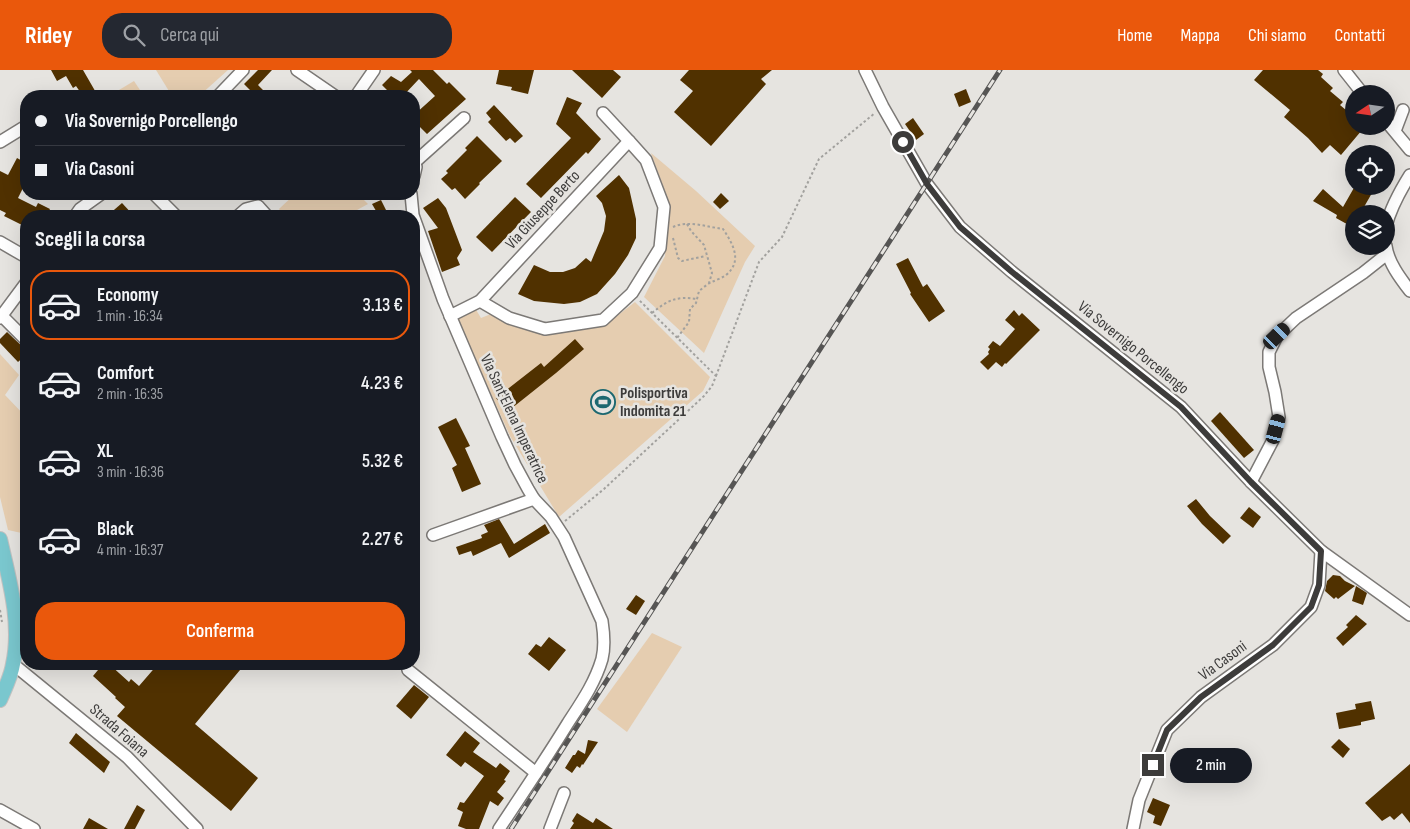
<!DOCTYPE html>
<html lang="it">
<meta charset="utf-8">
<style>
:root{--surface:#171b24;--page:#242831;--text:#f1f3f6;--muted:#9ea1a6;--line:#363941;--accent:#ea580c}
body{margin:0;font-family:"Sofia Sans Condensed",sans-serif;background:var(--page);color:var(--text);height:100vh;display:flex;flex-direction:column;font-size:19px;white-space:nowrap}
*{box-sizing:border-box;margin:0}
p{font-size:16px;color:var(--muted)}
.icon{flex:none;width:28px;height:28px;fill:none;stroke:currentColor;stroke-width:2;stroke-linecap:round;stroke-linejoin:round}
.map{position:relative;flex:1;overflow:hidden}
.side{position:absolute;left:20px;top:140px;width:400px;height:460px;display:flex;flex-direction:column;background:var(--surface);border-radius:20px;box-shadow:0 5px 20px #0002}
.side>*{flex:none}
.top-card{position:absolute;left:20px;top:20px;width:400px;height:110px;border-radius:20px;box-shadow:0 5px 20px #0002;display:grid;align-content:center;height:110px;padding:0 15px;background:var(--surface)}
.needle{width:32px;rotate:257deg}
.buttons{position:absolute;left:1345px;top:15px;display:grid;gap:10px}
.buttons a{display:grid;place-items:center;width:50px;height:50px;border-radius:50%;background:var(--surface);box-shadow:0 5px 20px #0002;font-size:25px}
.end{position:absolute;width:22px;height:22px;margin:-11px;border:6px solid #3d3c3b;background:#fff;box-shadow:0 0 0 2px #fff}
.from{border-radius:50%}
.bubble{position:absolute;height:35px;border-radius:18px;background:var(--surface);box-shadow:0 5px 20px #0002;font-size:16px;font-weight:600;line-height:35px;text-align:center}
.car{position:absolute;width:15px;height:30px;margin:-15px -8px;border-radius:6px;box-shadow:0 0 4px 1px #0007;background:linear-gradient(#222 24%,#8ab4d8 0 40%,#222 0 76%,#8ab4d8 0 86%,#222 0)}
.top-card b{display:flex;align-items:center;gap:18px;height:48px;font-size:19px}
.top-card b+b{border-top:1px solid var(--line)}
.top-card i{width:12px;height:12px;background:var(--text)}
ul{padding:0;list-style:none}
li{display:flex;align-items:center;gap:15px;height:70px;margin:0 10px 8px;padding:0 5px;border:2px solid transparent;border-radius:20px}
li div{flex:1}
li b{display:block;font-size:19px}
li em{font-style:normal;font-weight:600}
li.selected{border-color:var(--accent)}
li>.icon{width:45px;height:45px;stroke-width:1.5}
h2{padding:0 15px;font-size:22px;line-height:60px}
.primary-button{display:flex;gap:10px;margin-top:auto;padding:10px 15px}
.primary-button a{flex:1;height:58px;border-radius:20px;background:var(--accent);color:#fff;font-size:20px;font-weight:600;line-height:58px;text-align:center}
header{display:flex;align-items:center;gap:30px;box-sizing:border-box;height:70px;padding:0 25px;background:var(--accent);color:#fff}
header strong{font-size:24px}
nav{display:flex;gap:28px;margin-inline-start:auto;font-size:18px}
.search{width:350px;height:45px;background:var(--page);display:flex;align-items:center;gap:12px;box-sizing:border-box;padding:0 18px;border-radius:20px;color:var(--muted);font-size:19px}
.map>svg:first-child{display:block}
</style>
<header>
<strong>Ridey</strong>
<div class="search"><svg class="icon" aria-label="search" viewBox="0 0 24 24"><circle cx="10" cy="10" r="6"/><path d="M15 15l6 6"/></svg>Cerca qui</div>
<nav><a>Home</a><a>Mappa</a><a>Chi siamo</a><a>Contatti</a></nav>
</header>
<div class="map">
<svg width="1410" height="759" viewBox="0 0 1410 759">
<rect width="100%" height="100%" fill="#e6e4e0"/>
<g fill="#e5cdb0">
<polygon points="156,0 228,0 199,26 172,26"/>
<polygon points="134,11 144,26 109,26"/>
<polygon points="651,83 696,121 755,176 745,192 704,283 644,227 665,186 668,130"/>
<polygon points="295,124 358,124 368,134 346,146 284,146 279,139"/>
<polygon points="635,232 710,307 703,321 559,447 510,366 457,248 475,238 481,248 491,244 546,263 604,256"/>
<polygon points="0,284 19,305 5,325 26,347 26,464 8,460 0,427"/>
<polygon points="652,563 682,577 627,662 597,639"/>
</g>
<g fill="#503100">
<polygon points="51,0 83,0 98,26 83,26 76,16 73,18 66,6 57,11"/>
<polygon points="258,0 272,0 258,15 269,26 247,26 251,21 244,14"/>
<polygon points="410,0 433,0 447,14 449,12 466,29 427,64 416,53 418,51 414,45 435,26 419,9 403,26 391,26 386,22 387,20 382,15 391,6 401,12 412,2"/>
<polygon points="499,0 534,0 528,24 511,20 512,17 496,14"/>
<polygon points="572,0 613,0 621,7 602,28"/>
<polygon points="689,0 772,0 761,9 766,14 711,76 674,42 693,21 680,10"/>
<polygon points="1263,0 1318,0 1323,4 1321,7 1333,18 1330,21 1343,32 1340,35 1353,46 1350,49 1354,52 1354,56 1358,56 1362,60 1341,85 1330,75 1322,83 1308,68 1284,47 1290,40 1254,10"/>
<polygon points="966,19 971,32 959,37 954,24"/>
<polygon points="567,27 582,33 576,43 601,69 588,84 586,82 541,128 526,114 571,68 556,54"/>
<polygon points="494,35 523,66 515,73 510,68 506,71 488,52 491,49 486,43"/>
<polygon points="913,48 924,64 916,70 905,54"/>
<polygon points="477,66 502,91 479,113 480,114 465,129 455,118 452,120 441,109 448,103 446,101 467,80 465,78"/>
<polygon points="17,88 26,93 26,112 18,128 36,137 38,133 50,139 48,143 53,146 26,146 26,157 4,146 6,143 0,140 0,101 8,105"/>
<polygon points="619,105 629,118 636,149 636,168 628,185 615,204 597,224 580,232 564,234 534,231 518,224 534,195 550,202 563,202 575,198 586,188 591,192 604,161 606,146 602,133 596,126"/>
<polygon points="1355,116 1376,116 1360,144 1354,144 1354,158 1336,148 1337,145 1313,131 1323,119 1343,137"/>
<polygon points="721,123 729,131 720,139 713,132"/>
<polygon points="515,127 531,142 492,182 476,167"/>
<polygon points="438,128 446,138 462,180 457,188 460,195 442,202 428,161 438,158 423,138"/>
<polygon points="381,130 389,146 379,146 372,134"/>
<polygon points="122,133 134,146 107,146"/>
<polygon points="908,188 923,217 927,214 945,241 929,252 910,224 911,223 896,194"/>
<polygon points="1014,240 1019,246 1022,243 1040,260 1006,294 1005,293 1002,297 996,292 988,300 980,292 989,284 988,282 990,279 988,277 993,271 1000,276 1015,259 1005,250"/>
<polygon points="7,262 26,280 26,285 18,292 0,273 0,269"/>
<polygon points="575,269 584,279 556,303 507,342 496,328 541,293 544,297"/>
<polygon points="1220,342 1254,380 1244,388 1211,351"/>
<polygon points="456,348 470,376 465,378 481,414 462,422 452,398 457,395 438,357"/>
<polygon points="1196,429 1210,446 1231,466 1223,474 1202,454 1187,436"/>
<polygon points="1249,437 1261,447 1253,458 1240,448"/>
<polygon points="499,449 514,474 545,454 550,463 509,488 501,473 473,486 471,481 459,485 456,477 482,468 481,465 488,462 484,455"/>
<polygon points="1333,505 1340,506 1345,511 1355,516 1338,529 1336,527 1334,529 1325,521 1327,511"/>
<polygon points="1356,516 1367,523 1363,535 1352,531"/>
<polygon points="636,525 645,531 636,545 626,539"/>
<polygon points="1356,545 1367,554 1343,576 1336,568 1348,557 1346,555"/>
<polygon points="549,567 566,580 549,601 528,584 536,574 541,577"/>
<polygon points="103,594 109,594 129,612 131,609 139,616 158,594 245,594 195,654 258,708 231,741 117,646 125,637 115,628 116,627 93,606"/>
<polygon points="414,615 429,627 411,649 396,636"/>
<polygon points="1371,631 1375,649 1361,652 1361,655 1339,659 1336,643 1356,639 1355,634"/>
<polygon points="465,661 480,673 473,682 496,698 500,693 510,701 504,710 506,711 497,722 504,728 498,736 490,731 479,759 466,759 458,756 463,742 457,739 460,732 464,733 484,706 465,692 461,697 446,685"/>
<polygon points="76,663 110,692 104,703 69,673"/>
<polygon points="1339,669 1350,679 1343,688 1331,677"/>
<polygon points="588,670 598,672 583,695 582,694 580,698 577,696 572,703 565,698 573,685 575,685 578,680 585,684"/>
<polygon points="1410,694 1410,753 1402,743 1394,750 1390,746 1382,751 1365,733"/>
<polygon points="1153,728 1170,735 1161,756 1153,753 1155,746 1147,742"/>
<polygon points="137,735 145,740 135,759 124,759"/>
<polygon points="577,743 593,753 596,748 613,759 570,759 574,753 572,751"/>
<polygon points="89,748 108,759 83,759"/>
</g>
<g fill="none" stroke-linecap="round" stroke-linejoin="round">
<defs>
<g id="minor">
<polyline points="297,0 335,26"/>
<polyline points="865,0 883,37 927,114 960,157 1012,202 1181,337 1251,412 1321,481 1410,545"/>
<polyline points="1344,0 1363,24"/>
<polyline points="218,26 243,0"/>
<polyline points="356,26 374,0"/>
<polyline points="1386,51 1410,80"/>
<polyline points="1395,61 1403,40"/>
<polyline points="0,72 26,56"/>
<polyline points="414,89 416,97 414,106"/>
<polyline points="415,92 464,48"/>
<polyline points="154,124 176,146"/>
<path d="M411 124 413 145 443 229 502 367 515 395 528 419 534 429 551 447 564 467 602 551C604 564 605 577 602 589 595 613 581 633 568 653 546 689 522 724 499 759"/>
<polyline points="75,146 80,139 101,124"/>
<polyline points="238,146 246,139 258,136 267,146"/>
<path d="M1386 156C1391 137 1400 121 1410 105"/>
<polyline points="0,172 26,187"/>
<path d="M1386 176C1388 192 1400 208 1410 221"/>
<polyline points="480,231 509,248 545,259 603,250 632,223 660,178 664,137 646,90 629,71"/>
<polyline points="2,246 26,270"/>
<polyline points="450,246 480,231 629,71 603,43"/>
<polyline points="0,248 26,213"/>
<polyline points="1251,412 1273,370 1279,347 1275,322 1269,297 1269,282 1277,266 1296,248 1363,203 1387,184"/>
<polyline points="433,465 534,429"/>
<polyline points="13,594 127,687 197,759"/>
<polyline points="408,600 536,703"/>
<polyline points="0,740 34,759"/>
<polyline points="550,759 564,723"/>
<polyline points="1133,759 1139,730 1167,660 1201,627 1273,575 1311,537 1319,515 1321,481"/>
</g>
<path id="major" d="M0 469C9 509 22 553 13 594 11 607 5 618 0 630"/>
</defs>
<use href="#minor" stroke="#7c7976" stroke-width="14"/>
<use href="#major" stroke="#c1c1c0" stroke-width="16"/>
<g stroke="#a2a19e" stroke-width="2" stroke-dasharray="2.5 2.5" stroke-linecap="butt">
<polyline points="687,154 691,161 704,175 712,203 709,213"/>
<path d="M673 157C688 150 708 157 723 159 733 174 743 191 726 205 722 208 716 210 712 212 707 214 703 218 699 221L696 233 690 239 689 252 677 268"/>
<polyline points="673,168 678,188 682,191 706,186"/>
<path d="M652 243C668 230 676 226 697 229"/>
<polyline points="716,306 759,192 782,167 819,89 875,43"/>
<polyline points="565,451 604,419 704,326 712,316 716,306 639,230"/>
<polyline points="0,540 2,552"/>
</g>
<use href="#minor" stroke="#fff" stroke-width="11"/>
<use href="#major" stroke="#7ac7ce" stroke-width="14"/>
<defs>
<polyline id="rail" points="511,759 1000,0"/>
</defs>
<use href="#rail" stroke="#565554" stroke-width="5"/>
<use href="#rail" stroke="#e6e4e0" stroke-width="3" stroke-dasharray="9" stroke-linecap="butt"/>
</g>
<g fill="none" stroke-linecap="round" stroke-linejoin="round">
<polyline stroke="#3d3c3b" stroke-width="6" points="903,72 927,114 960,157 1012,202 1181,337 1251,412 1321,481 1319,515 1311,537 1273,575 1201,627 1167,660 1153,695"/>
</g>
<defs>
<symbol id="stadium-ring" viewBox="-11 -11 22 22"><circle r="9.5" fill="#e6e4e0" stroke="#1c6870" stroke-width="1.5"/><path d="M0-5a6.5 5 0 1 0 0 10a6.5 5 0 1 0 0-10ZM-3.5-1.8h7v3.6h-7Z" fill="#1c6870"/></symbol>
</defs>
<g fill-rule="evenodd">
<use href="#stadium-ring" x="589" y="318" width="28" height="28"/>
</g>
<g text-anchor="middle" dominant-baseline="central" stroke-width="5" stroke-linejoin="round" paint-order="stroke">
<g font-size="16" fill="#3d3c3b" stroke="#e6e4e0">
<text transform="translate(543 140) rotate(-47)">Via Giuseppe Berto</text>
<text transform="translate(1133 278) rotate(39)">Via Sovernigo Porcellengo</text>
<text transform="translate(514 349) rotate(65)">Via Sant'Elena Imperatrice</text>
<text transform="translate(1223 591) rotate(-36)">Via Casoni</text>
<text transform="translate(119 661) rotate(41)">Strada Foiana</text>
</g>
<g font-size="16" font-weight="bold" fill="#3d3c3b" stroke="#e6e4e0" text-anchor="start">
<text x="620" y="323">Polisportiva<tspan x="620" dy="18">Indomita 21</tspan></text>
</g>
</g>
</svg>
<div class="buttons">
<a><svg class="needle" viewBox="-14 -14 28 28"><path d="M0-13l5 13h-10z" fill="#e53935"/><path d="M0 13l5-13h-10z" fill="#9ea1a6"/></svg></a>
<a><svg class="icon" aria-label="locate" viewBox="0 0 24 24"><circle cx="12" cy="12" r="6"/><path d="M12 2v4M12 18v4M2 12h4M18 12h4"/></svg></a>
<a><svg class="icon" aria-label="layers" viewBox="0 0 24 24"><path d="M12 4l9 5-9 5-9-5zM3 14l9 5 9-5"/></svg></a>
</div>
<i class="end from" style="left:903px;top:72px"></i>
<i class="end" style="left:1153px;top:695px"></i>
<div class="bubble" style="left:1170px;top:678px;width:82px">2 min</div>
<i class="car" style="left:1277px;top:266px;rotate:46deg"></i>
<i class="car" style="left:1276px;top:359px;rotate:15deg"></i>
<div class="top-card">
<b><i class="from"></i>Via Sovernigo Porcellengo</b>
<b><i></i>Via Casoni</b>
</div>
<section class="side">
<h2>Scegli la corsa</h2>
<ul>
<li class="selected"><svg class="icon" aria-label="car" viewBox="0 0 24 24"><path d="M5 17H2v-5l4-1 3-4h7l3 4 3 1v5h-3M9 17h6M6 11h13"/><circle cx="7" cy="17" r="2"/><circle cx="17" cy="17" r="2"/></svg><div><b>Economy</b><p>1 min · 16:34</p></div><em>3.13 €</em></li>
<li><svg class="icon" aria-label="car" viewBox="0 0 24 24"><path d="M5 17H2v-5l4-1 3-4h7l3 4 3 1v5h-3M9 17h6M6 11h13"/><circle cx="7" cy="17" r="2"/><circle cx="17" cy="17" r="2"/></svg><div><b>Comfort</b><p>2 min · 16:35</p></div><em>4.23 €</em></li>
<li><svg class="icon" aria-label="car" viewBox="0 0 24 24"><path d="M5 17H2v-5l4-1 3-4h7l3 4 3 1v5h-3M9 17h6M6 11h13"/><circle cx="7" cy="17" r="2"/><circle cx="17" cy="17" r="2"/></svg><div><b>XL</b><p>3 min · 16:36</p></div><em>5.32 €</em></li>
<li><svg class="icon" aria-label="car" viewBox="0 0 24 24"><path d="M5 17H2v-5l4-1 3-4h7l3 4 3 1v5h-3M9 17h6M6 11h13"/><circle cx="7" cy="17" r="2"/><circle cx="17" cy="17" r="2"/></svg><div><b>Black</b><p>4 min · 16:37</p></div><em>2.27 €</em></li>
</ul>
<div class="primary-button"><a>Conferma</a></div>
</section>
</div>
